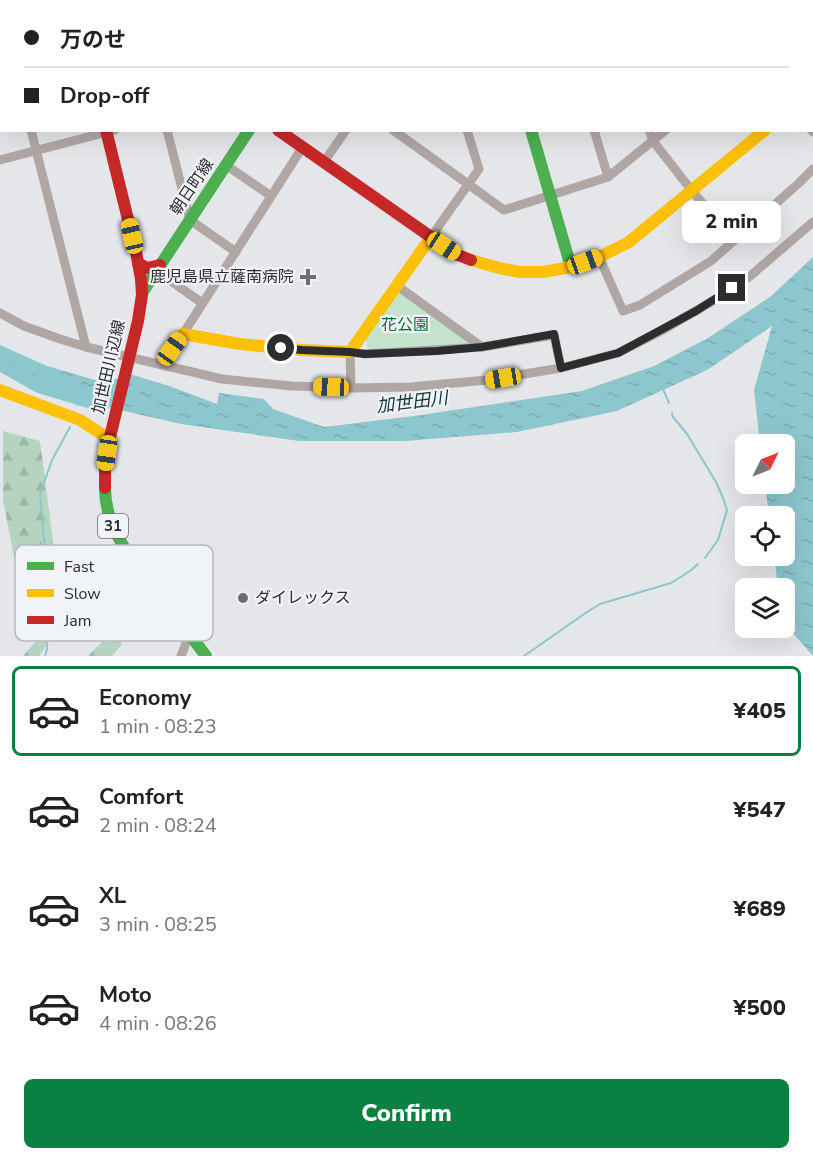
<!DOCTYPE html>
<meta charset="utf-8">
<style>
:root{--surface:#fff;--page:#f2f2f2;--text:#222;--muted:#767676;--line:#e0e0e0;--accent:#0b8043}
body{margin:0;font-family:"Nunito Sans","Noto Sans JP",sans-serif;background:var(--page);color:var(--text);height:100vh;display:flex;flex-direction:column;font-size:22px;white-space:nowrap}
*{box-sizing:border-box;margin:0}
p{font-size:20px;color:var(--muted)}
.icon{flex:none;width:33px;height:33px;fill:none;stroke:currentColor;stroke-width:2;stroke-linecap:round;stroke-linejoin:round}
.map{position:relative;height:656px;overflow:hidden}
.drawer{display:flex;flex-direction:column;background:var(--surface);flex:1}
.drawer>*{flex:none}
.top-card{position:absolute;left:0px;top:0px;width:813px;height:132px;box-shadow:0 6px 24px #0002;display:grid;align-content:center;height:132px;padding:0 24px;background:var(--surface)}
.needle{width:39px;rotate:47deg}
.buttons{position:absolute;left:735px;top:434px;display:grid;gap:12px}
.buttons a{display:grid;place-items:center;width:60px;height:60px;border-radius:9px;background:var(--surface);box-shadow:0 6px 24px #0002;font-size:30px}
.end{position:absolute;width:27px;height:27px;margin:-14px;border:8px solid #2c2d2f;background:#fff;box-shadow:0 0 0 3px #fff}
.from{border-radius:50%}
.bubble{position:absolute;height:42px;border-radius:9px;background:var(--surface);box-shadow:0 6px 24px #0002;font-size:20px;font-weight:800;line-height:42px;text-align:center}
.car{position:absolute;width:18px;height:36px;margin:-18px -9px;border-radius:8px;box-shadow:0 0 4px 2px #0007;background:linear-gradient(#f5c518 24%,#345 0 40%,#f5c518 0 76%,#345 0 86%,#f5c518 0)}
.top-card b{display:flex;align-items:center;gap:21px;height:57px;font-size:22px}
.top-card b+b{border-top:2px solid var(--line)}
.top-card i{width:15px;height:15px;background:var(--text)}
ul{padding:10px 0 0;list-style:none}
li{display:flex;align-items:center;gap:18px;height:90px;margin:0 12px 9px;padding:0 12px;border:3px solid transparent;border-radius:9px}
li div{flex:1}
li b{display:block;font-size:22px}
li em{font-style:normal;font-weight:800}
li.active{border-color:var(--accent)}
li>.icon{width:54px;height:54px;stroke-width:1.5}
.primary-button{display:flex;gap:12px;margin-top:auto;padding:12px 24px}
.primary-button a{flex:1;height:69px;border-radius:9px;background:var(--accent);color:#fff;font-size:24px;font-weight:800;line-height:69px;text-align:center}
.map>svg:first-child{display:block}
</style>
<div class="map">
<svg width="813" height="656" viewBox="0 0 813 656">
<defs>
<pattern id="forest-firs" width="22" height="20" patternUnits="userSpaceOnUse" patternTransform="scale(1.5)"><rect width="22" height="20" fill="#b5d4bf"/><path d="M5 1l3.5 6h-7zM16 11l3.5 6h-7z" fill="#9cb6a4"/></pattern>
<pattern id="water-ripples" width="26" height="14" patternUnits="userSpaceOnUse" patternTransform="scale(1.5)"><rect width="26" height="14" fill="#8cc7ce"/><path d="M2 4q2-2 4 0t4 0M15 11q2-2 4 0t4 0" fill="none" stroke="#79abb1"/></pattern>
</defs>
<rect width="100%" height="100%" fill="#e4e6e9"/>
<polygon fill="#c4e3cd" points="400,292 468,341 467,344 368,350 366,340"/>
<g fill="url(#forest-firs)">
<polygon points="3,431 40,441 59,588 46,646 39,656 23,656 37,640 23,604 3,500"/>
<polygon points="112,632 122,644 112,656 88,656"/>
</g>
<polygon fill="url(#water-ripples)" points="813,257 813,656 785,624 784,588 778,588 774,555 784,555 784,516 769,516 765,483 784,483 784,444 760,444 754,390 772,326 707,370 617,411 517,432 406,441 299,441 181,424 98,405 0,368 0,345 47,366 105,383 130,374 169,386 217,404 219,393 264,399 273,409 324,427 414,416 582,391 654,366 708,338 770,297"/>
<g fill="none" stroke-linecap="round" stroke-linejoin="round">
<g stroke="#8cc7ce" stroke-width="2">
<polyline points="663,389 669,403"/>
<polyline points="77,405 79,398"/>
<polyline points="672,413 673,417 687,434 716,482 723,498 727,510 718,540 705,558"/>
<polyline points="45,656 47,649 48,619 41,588 46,558 43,529 40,494 52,460 70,427"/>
<polyline points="524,656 587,612 600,604 671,583 690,571 698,564"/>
</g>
<polyline stroke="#8cc7ce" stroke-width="14" points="0,364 39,386 92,402 101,402"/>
<g stroke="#b0a7a5" stroke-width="9">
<polyline points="134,0 135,2"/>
<polyline points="316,0 316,2"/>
<polyline points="427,0 427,2"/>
<polyline points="554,0 555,2"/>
<polyline points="668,0 669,2"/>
<polyline points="154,2 160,0"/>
<polyline points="229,2 229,0"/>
<polyline points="399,2 400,0"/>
<polyline points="751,2 759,0"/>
<polyline points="0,12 2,19"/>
<polyline points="0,41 2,41"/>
<polyline points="31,130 86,347"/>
<polyline points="167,130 190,220 236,252"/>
<polyline points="393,130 504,210 608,177 666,130"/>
<polyline points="594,130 608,177"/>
<polyline points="649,130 653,141 692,191 734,240"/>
<polyline points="811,130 813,132"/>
<polyline points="0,160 115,130"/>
<polyline points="324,162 346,130"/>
<polyline points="226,165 271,196"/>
<polyline points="431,237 479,169 467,130"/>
<polyline points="599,257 623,311 640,305 711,261 799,183 813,169"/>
<polyline points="157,271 202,303"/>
<polyline points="396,285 482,347"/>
<polyline points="0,313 24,326 60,339 86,347 222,379 292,386 351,388 411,387 487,380 561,368 618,353 661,331 716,299 749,277 813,222"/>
<polyline points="161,364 183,334 302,148"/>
<polyline points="351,388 350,352 365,354 482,347 554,335 561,368"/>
<polyline points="181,656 189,635"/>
</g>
<g stroke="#4caf50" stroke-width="12">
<polyline points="72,0 72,2"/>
<polyline points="284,0 284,2"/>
<polyline points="531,130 571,267"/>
<polyline points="142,293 249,130"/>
<path d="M105 488C105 530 134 562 158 593 174 614 190 635 206 656"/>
</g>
<g stroke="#ffc107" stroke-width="12">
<polyline points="491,0 492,2"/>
<polyline points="812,63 813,59"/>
<polyline points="471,260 499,268 520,272 543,272 571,267 599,257 629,242 765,130"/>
<polyline points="183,334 240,344 302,350 350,352 431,237"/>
<polyline points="0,390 80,420 109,439"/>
</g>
<g stroke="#c62828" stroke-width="12">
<polyline points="278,130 431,237 458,255 471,260"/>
<polyline points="138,263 147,268 160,265"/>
<polyline points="105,488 105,465 110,437 138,321 142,295 141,279 136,252 106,130"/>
</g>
</g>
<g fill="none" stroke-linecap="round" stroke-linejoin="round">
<polyline stroke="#2c2d2f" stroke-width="8" points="281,348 302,350 350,352 365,354 437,351 482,347 554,334 561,368 618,353 696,311 732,288"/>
</g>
<g fill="#6c6e70" stroke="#f0f3f8" stroke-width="2">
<path d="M305 268h6v6h6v6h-6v6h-6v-6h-6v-6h6z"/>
<circle cx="243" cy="598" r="6"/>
</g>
<g text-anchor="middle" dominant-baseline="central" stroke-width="4.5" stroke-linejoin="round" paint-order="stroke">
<rect fill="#f0f3f8" stroke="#67686b" stroke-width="1.5" x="98" y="514" width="30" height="24" rx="4.5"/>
<g font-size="15" font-weight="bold" fill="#2c2d2f">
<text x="113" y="526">31</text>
</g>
<g font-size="16" fill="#2c2d2f" stroke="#f0f3f8">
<text transform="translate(192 187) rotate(-56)">朝日町線</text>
<text transform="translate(109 367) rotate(-77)">加世田川辺線</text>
</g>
<g font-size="16" fill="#2c2d2f" stroke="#f0f3f8" text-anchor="end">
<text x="294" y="277">鹿児島県立薩南病院</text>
<text x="255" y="598" text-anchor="start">ダイレックス</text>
</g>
<g font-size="16" fill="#126835" stroke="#f0f3f8">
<text x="405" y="325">花公園</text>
</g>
<g font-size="18" font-style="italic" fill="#0f393c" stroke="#f0f3f8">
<text transform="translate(412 402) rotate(-7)">加世田川</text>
</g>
</g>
<rect x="15" y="545" width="198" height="96" rx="9" fill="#f0f3f8" stroke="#b5b8bc" stroke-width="1.5"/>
<rect x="27" y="562" width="27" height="8" fill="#4caf50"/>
<rect x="27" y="589" width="27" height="8" fill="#ffc107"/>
<rect x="27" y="616" width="27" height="8" fill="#c62828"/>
<g font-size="16" fill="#2c2d2f">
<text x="64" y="572">Fast</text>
<text x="64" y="599">Slow</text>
<text x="64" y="626">Jam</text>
</g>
</svg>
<div class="buttons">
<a><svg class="needle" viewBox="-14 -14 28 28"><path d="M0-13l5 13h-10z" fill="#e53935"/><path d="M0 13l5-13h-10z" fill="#767676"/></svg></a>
<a><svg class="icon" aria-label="locate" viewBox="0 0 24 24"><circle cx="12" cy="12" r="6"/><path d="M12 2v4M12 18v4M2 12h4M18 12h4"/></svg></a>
<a><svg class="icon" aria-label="layers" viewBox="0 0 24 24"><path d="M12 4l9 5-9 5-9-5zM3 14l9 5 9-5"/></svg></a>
</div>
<i class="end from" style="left:281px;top:348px"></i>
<i class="end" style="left:732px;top:288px"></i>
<div class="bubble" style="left:682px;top:201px;width:99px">2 min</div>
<i class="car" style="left:132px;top:236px;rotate:347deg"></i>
<i class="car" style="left:444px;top:246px;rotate:123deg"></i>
<i class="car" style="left:585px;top:262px;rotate:70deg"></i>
<i class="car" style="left:172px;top:349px;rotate:35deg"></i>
<i class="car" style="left:503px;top:378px;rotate:261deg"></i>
<i class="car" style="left:331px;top:387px;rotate:272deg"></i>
<i class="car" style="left:107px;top:453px;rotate:188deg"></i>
<div class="top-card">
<b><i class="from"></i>万のせ</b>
<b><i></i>Drop-off</b>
</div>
</div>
<section class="drawer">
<ul>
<li class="active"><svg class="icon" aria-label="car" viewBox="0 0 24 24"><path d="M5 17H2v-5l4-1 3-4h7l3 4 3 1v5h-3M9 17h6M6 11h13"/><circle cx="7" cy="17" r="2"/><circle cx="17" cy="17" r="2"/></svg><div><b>Economy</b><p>1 min · 08:23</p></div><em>¥405</em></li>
<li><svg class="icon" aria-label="car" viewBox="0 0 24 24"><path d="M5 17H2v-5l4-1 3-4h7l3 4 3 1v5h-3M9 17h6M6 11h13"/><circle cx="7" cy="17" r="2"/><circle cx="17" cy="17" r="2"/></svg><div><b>Comfort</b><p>2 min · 08:24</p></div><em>¥547</em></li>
<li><svg class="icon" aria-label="car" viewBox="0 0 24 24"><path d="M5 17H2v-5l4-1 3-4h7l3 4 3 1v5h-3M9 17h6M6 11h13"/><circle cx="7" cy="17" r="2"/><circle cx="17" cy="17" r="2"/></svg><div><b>XL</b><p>3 min · 08:25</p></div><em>¥689</em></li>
<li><svg class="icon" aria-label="car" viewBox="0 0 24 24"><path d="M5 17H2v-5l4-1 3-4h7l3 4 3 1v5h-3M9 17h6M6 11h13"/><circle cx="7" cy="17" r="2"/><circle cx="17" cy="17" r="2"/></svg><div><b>Moto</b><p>4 min · 08:26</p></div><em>¥500</em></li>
</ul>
<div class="primary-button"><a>Confirm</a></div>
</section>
